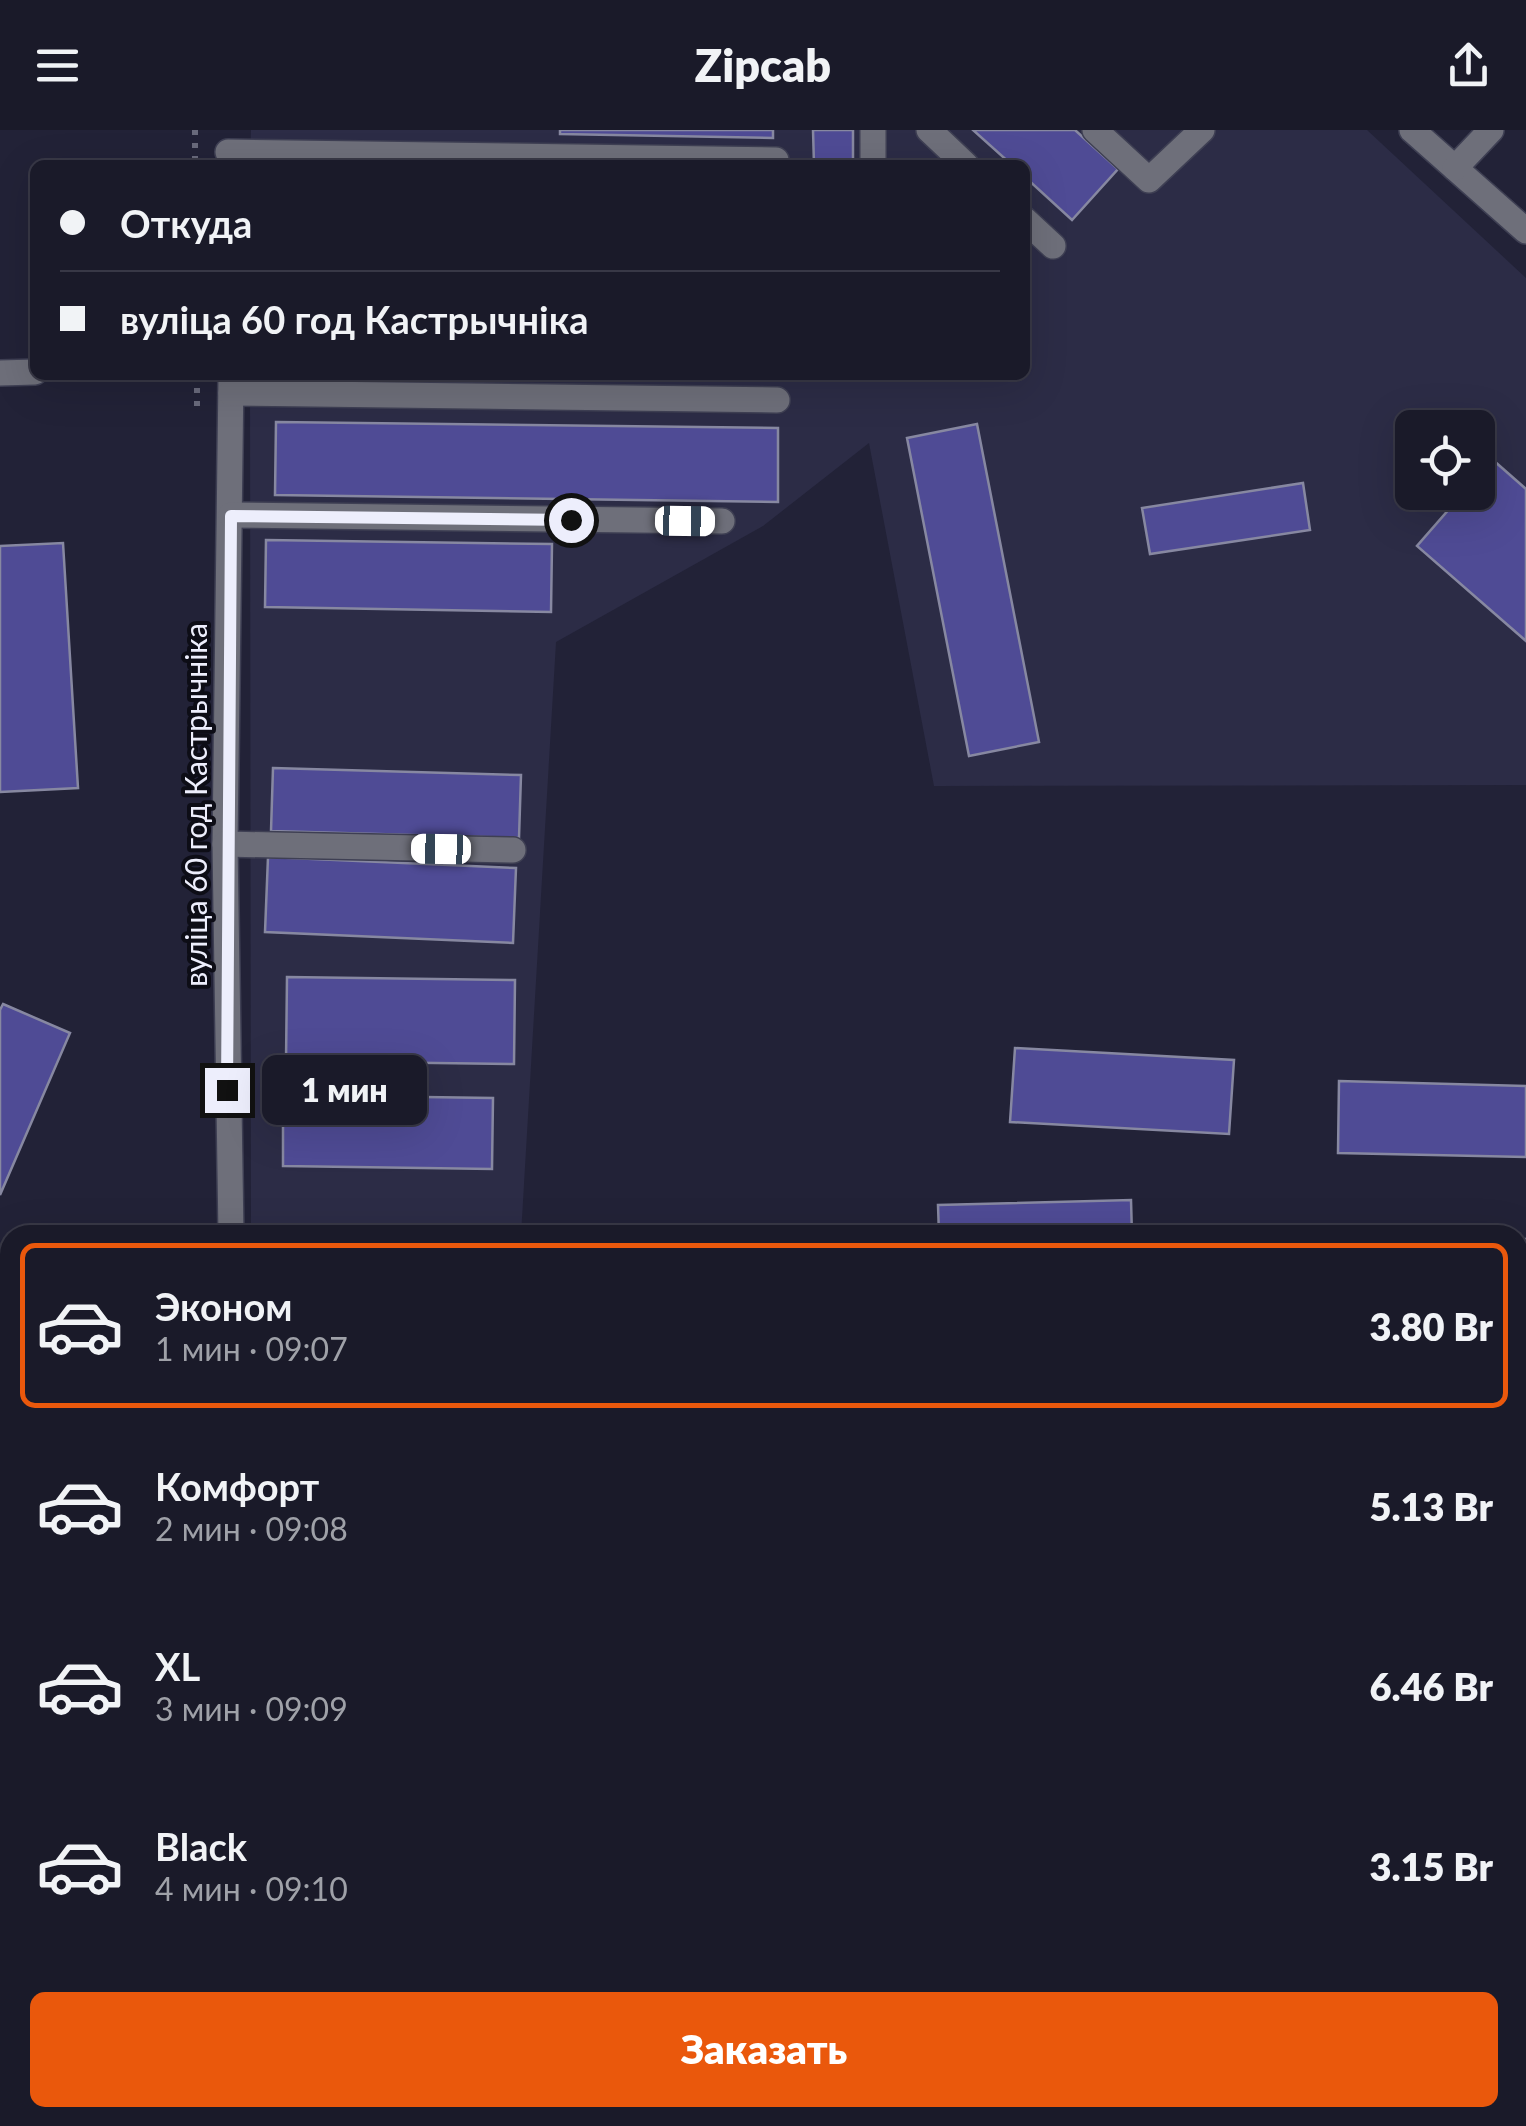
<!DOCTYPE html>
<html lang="ru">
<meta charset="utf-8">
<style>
:root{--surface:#1a1a29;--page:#232331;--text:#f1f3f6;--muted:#9fa1a8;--line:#383846;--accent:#ea580c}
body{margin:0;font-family:Lato,sans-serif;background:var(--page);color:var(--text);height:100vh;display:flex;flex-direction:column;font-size:38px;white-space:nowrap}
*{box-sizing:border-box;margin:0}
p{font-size:32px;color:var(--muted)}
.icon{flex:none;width:55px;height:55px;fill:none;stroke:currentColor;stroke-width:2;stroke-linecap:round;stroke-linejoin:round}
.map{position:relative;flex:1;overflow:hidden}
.panel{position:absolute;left:0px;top:1095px;width:1528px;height:902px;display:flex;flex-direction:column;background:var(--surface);border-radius:30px 30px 0 0;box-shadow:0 10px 40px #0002,0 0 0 2px var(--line)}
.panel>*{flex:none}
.top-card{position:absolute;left:30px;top:30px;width:1000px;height:220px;border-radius:15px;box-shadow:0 10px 40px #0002,0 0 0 2px var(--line);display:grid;align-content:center;height:220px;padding:0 30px;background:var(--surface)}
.fabs{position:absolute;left:1395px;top:280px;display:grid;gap:20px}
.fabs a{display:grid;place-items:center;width:100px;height:100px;border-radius:15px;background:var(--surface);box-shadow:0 10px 40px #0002,0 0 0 2px var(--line);font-size:50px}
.end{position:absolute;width:45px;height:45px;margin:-22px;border:12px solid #edeefc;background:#111;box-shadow:0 0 0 5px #111}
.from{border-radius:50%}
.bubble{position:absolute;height:70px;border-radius:15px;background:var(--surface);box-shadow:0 10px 40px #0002,0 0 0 2px var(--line);font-size:32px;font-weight:800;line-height:70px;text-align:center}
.car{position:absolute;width:30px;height:60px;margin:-30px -15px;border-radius:12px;box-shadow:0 0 8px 2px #0007;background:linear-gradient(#fff 24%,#345 0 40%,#fff 0 76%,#345 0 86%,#fff 0)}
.top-card b{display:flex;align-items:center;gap:35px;height:95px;font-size:38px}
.top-card b+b{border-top:2px solid var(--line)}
.top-card i{width:25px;height:25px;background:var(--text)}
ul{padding:18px 0 0;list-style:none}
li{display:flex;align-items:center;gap:30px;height:165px;margin:0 20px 15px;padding:0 10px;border:5px solid transparent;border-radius:15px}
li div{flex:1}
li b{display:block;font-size:38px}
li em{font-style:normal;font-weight:800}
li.active{border-color:var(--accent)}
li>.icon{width:90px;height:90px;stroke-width:1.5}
.action{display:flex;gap:20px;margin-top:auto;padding:20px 30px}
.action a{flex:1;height:115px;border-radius:15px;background:var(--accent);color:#fff;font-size:40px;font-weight:800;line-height:115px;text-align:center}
header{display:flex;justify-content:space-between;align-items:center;height:130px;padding:0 30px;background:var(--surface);font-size:45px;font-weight:800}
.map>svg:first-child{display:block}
</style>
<header><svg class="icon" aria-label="menu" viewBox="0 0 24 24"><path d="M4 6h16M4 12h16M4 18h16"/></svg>Zipcab<svg class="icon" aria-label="share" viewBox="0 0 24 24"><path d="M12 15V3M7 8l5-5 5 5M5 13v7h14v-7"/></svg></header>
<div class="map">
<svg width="1526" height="1996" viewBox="0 0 1526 1996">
<rect width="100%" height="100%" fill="#222237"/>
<path fill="#2c2c46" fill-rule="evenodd" d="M251 0H1367L1526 148V655L934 656 869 313 763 396 556 512 521 1105H251L250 245H1025V35H250ZM1412 298H1478V362H1412Z"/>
<g fill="#4f4b95" stroke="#8788a1" stroke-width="2.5">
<polygon points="560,0 773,0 773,8 560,4"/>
<polygon points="813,0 853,0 853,35 814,35"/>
<polygon points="973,0 1075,0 1118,39 1072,90 1025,47 1025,35 1012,35"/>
<polygon points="276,292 778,298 778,372 275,365"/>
<polygon points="977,294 1039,612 969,626 907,308"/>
<polygon points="1493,330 1526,359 1526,511 1417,416 1464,362 1478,362 1478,347"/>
<polygon points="1303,353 1310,400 1150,424 1142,378"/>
<polygon points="266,410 552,414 551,482 265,477"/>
<polygon points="63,413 78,658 0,662 0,416"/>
<polygon points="273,638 521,645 519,708 271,701"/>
<polygon points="268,727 516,738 513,813 265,802"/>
<polygon points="287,847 515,850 514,934 286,931"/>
<polygon points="3,874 70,903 0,1065 0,880"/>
<polygon points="1015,918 1234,930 1229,1004 1010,992"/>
<polygon points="1339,951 1526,956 1526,1027 1338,1023"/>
<polygon points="283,965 493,968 492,1039 283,1036"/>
<polygon points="1131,1070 1132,1105 939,1105 938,1075"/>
<polygon points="1401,1096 1401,1105 1193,1105 1193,1099"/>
<rect x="1518" y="1109" width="8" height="78"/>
<rect x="1518" y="1261" width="8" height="77"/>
<polygon points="0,1390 10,1395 10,1436 0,1458"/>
<polygon points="1526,1950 1526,1996 1507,1996 1511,1988 1518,1988 1518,1971"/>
<polygon points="321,1988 440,1988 439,1996 320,1996"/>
<polygon points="806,1988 852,1988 875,1996 803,1996"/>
</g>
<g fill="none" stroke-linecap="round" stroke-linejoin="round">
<defs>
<g id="minor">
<polyline points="873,0 873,35"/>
<polyline points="929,0 966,35"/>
<polyline points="1095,0 1149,50 1202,0"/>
<polyline points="1412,0 1526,101"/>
<polyline points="228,22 776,30"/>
<polyline points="1455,38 1491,0"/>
<polyline points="1025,90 1053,116"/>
<polyline points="0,243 35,242"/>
<polyline points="231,245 225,714 231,1105"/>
<polyline points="231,263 777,270"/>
<polyline points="231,385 722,391"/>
<polyline points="225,714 513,720"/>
<polyline points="0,1308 10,1312"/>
<polyline points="0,1612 10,1616"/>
<polyline points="0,1947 10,1952"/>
<polyline points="90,1988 109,1996"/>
<polyline points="284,1988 285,1996"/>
</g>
</defs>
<use href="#minor" stroke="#3e3f53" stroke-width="28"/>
<g stroke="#696a7c" stroke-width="6" stroke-dasharray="5 8" stroke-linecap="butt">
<polyline points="195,0 195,35"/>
<polyline points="197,245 197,279"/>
<polyline points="223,1988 224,1996"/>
</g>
<use href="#minor" stroke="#6e6f7a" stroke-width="25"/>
</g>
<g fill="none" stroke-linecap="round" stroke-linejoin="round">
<polyline stroke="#edeefc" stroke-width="12" points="227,960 231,386 571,390"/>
</g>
<g text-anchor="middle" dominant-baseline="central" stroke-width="8" stroke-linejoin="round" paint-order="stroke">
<g font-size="30" fill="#edeefc" stroke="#0d0d16">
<text transform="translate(195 675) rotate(-90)">вуліца 60 год Кастрычніка</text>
</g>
</g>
</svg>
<div class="fabs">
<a><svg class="icon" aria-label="locate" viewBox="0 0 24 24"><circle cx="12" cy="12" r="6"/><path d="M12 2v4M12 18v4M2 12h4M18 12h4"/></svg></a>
</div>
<i class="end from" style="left:571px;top:390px"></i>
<i class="end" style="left:227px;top:960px"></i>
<div class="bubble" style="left:262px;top:925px;width:165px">1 мин</div>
<i class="car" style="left:685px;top:391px;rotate:91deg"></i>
<i class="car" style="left:441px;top:719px;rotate:271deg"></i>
<div class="top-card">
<b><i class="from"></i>Откуда</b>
<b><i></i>вуліца 60 год Кастрычніка</b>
</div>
<section class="panel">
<ul>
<li class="active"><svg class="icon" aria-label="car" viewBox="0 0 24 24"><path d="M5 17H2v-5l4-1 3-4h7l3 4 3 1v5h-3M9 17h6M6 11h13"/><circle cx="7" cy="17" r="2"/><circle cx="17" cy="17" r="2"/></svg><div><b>Эконом</b><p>1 мин · 09:07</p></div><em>3.80 Br</em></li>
<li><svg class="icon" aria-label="car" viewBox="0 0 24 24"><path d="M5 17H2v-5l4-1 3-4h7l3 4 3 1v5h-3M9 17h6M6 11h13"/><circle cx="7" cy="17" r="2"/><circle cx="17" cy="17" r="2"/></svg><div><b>Комфорт</b><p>2 мин · 09:08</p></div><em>5.13 Br</em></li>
<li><svg class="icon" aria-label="car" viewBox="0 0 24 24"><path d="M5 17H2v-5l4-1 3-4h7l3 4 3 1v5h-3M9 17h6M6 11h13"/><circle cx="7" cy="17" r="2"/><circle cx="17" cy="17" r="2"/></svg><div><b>XL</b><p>3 мин · 09:09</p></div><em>6.46 Br</em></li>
<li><svg class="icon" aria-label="car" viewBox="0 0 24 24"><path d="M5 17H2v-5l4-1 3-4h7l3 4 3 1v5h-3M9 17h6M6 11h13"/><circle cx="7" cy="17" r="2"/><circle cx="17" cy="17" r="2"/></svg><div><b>Black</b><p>4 мин · 09:10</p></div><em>3.15 Br</em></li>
</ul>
<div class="action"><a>Заказать</a></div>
</section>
</div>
